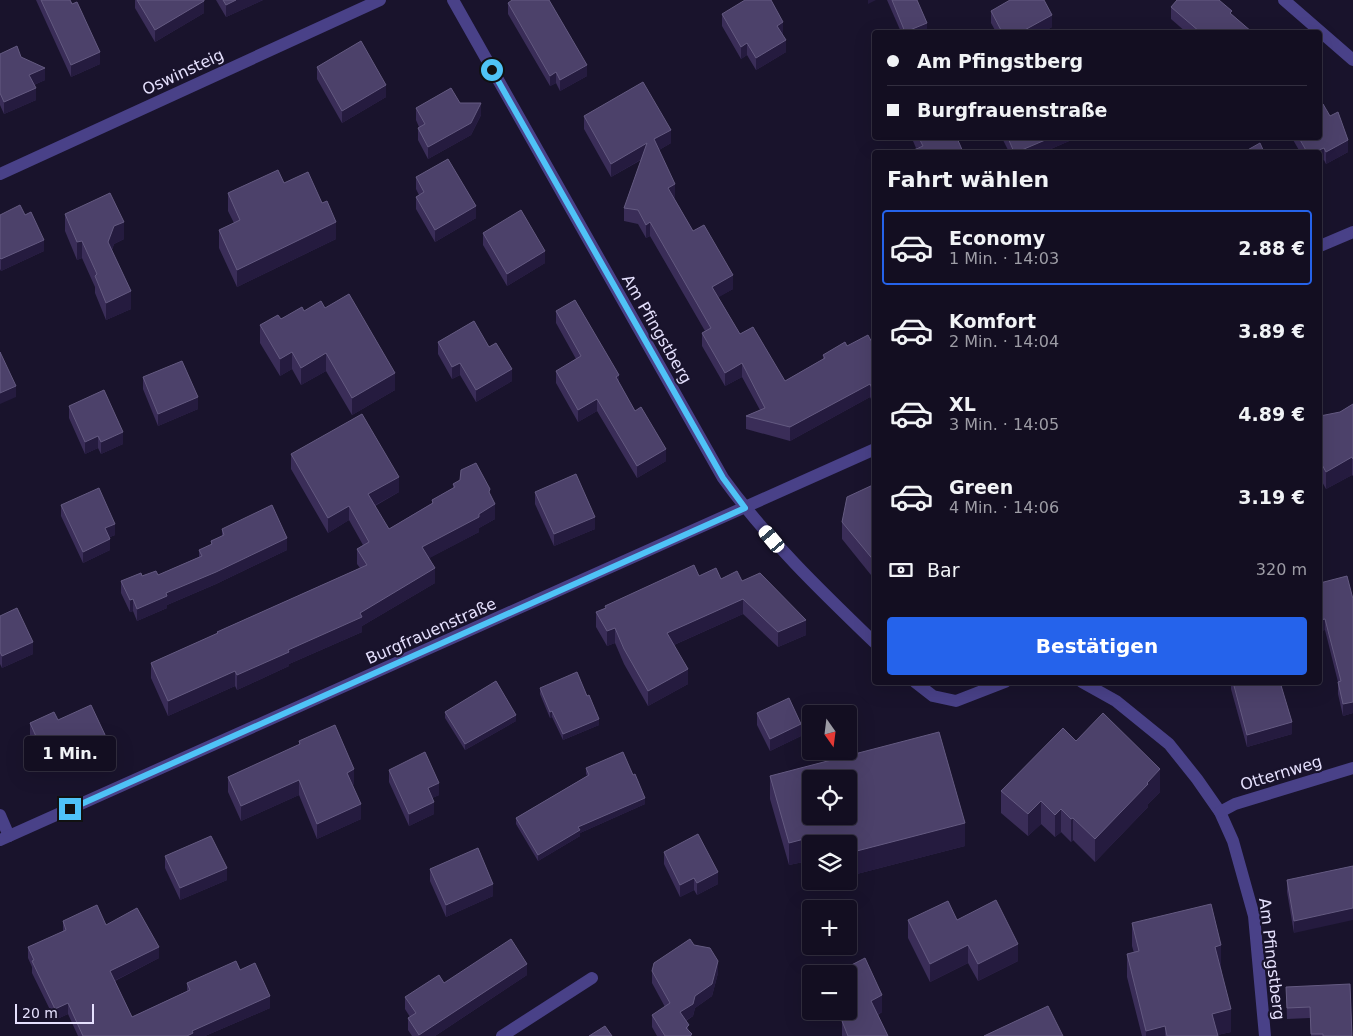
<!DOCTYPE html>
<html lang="de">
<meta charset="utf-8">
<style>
:root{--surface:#130e21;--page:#1c172a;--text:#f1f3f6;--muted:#9d9ca5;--line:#322e3f;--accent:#2563eb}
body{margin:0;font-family:"DejaVu Sans",sans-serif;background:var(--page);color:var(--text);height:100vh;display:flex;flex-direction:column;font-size:19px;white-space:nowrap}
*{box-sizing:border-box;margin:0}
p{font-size:16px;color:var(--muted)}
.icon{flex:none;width:28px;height:28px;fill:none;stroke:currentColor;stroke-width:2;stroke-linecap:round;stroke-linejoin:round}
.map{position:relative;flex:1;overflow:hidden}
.sheet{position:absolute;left:872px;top:150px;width:450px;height:535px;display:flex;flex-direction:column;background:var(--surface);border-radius:5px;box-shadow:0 5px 20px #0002,0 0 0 1px var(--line)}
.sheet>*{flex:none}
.top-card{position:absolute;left:872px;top:30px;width:450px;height:110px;border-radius:5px;box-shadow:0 5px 20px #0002,0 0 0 1px var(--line);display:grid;align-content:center;height:110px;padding:0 15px;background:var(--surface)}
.needle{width:32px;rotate:166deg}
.buttons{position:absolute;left:802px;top:705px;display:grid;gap:10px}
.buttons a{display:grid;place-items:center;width:55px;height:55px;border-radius:5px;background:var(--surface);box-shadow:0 5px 20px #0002,0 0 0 1px var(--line);font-size:25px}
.scale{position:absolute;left:15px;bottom:12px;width:79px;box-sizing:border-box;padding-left:5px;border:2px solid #e5e0fd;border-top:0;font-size:14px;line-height:18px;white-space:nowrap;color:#e5e0fd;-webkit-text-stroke:4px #19132c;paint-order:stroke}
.end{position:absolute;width:22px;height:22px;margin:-11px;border:6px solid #4fc3f7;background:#111;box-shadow:0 0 0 2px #111}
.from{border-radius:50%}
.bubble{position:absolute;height:35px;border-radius:5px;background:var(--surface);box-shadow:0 5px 20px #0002,0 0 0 1px var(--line);font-size:16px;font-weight:700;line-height:35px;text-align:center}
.car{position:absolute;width:15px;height:30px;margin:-15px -8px;border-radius:6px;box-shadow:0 0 4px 1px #0007;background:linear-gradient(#fff 24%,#345 0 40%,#fff 0 76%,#345 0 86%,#fff 0)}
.top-card b{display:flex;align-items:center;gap:18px;height:48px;font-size:19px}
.top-card b+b{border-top:1px solid var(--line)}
.top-card i{width:12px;height:12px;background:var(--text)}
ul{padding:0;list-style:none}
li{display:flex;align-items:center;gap:15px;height:75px;margin:0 10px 8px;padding:0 5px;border:2px solid transparent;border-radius:5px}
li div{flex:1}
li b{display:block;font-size:19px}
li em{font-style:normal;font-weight:700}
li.active{border-color:var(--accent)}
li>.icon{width:45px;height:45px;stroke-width:1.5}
h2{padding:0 15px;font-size:22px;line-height:60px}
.pay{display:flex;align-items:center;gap:12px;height:55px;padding:0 15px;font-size:19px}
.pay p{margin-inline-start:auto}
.action{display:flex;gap:10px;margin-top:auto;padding:10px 15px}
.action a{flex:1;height:58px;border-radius:5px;background:var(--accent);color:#fff;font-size:20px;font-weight:700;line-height:58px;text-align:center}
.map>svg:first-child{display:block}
</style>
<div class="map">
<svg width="1353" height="1036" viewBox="0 0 1353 1036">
<rect width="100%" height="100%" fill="#19132c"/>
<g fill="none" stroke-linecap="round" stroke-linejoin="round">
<g stroke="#494188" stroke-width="12">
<path d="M453 0 723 478C767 539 821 591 875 643"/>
<polyline points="1284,0 1353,60"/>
<polyline points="0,174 380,0"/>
<polyline points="1320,246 1353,232"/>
<polyline points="915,682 933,696 956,701 1005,682"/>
<polyline points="1082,682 1116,701 1169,744 1197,779 1220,812 1233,841 1254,916 1265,1036"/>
<polyline points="1220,812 1235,804 1353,768"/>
<polyline points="0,815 9,836"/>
<polyline points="0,840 875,449"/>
<polyline points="502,1036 592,978"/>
</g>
</g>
<g fill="#3a2d58">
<polygon points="36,0 70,0 100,64 71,77"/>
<polygon points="135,0 204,0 204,13 155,42 135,8"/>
<polygon points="216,0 263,0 226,17"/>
<polygon points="887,0 917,0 927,32 901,32"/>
<polygon points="508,3 587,76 560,91 556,83 550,86 508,14"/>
<polygon points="1171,7 1232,15 1252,32 1186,32 1171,19"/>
<polygon points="991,11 1052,27 1043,32 996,32 991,23"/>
<polygon points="722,14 783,34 782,34 786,52 756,70 747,55 741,59 722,26"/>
<polygon points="0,54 21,57 45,80 34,85 36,100 4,114 0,105"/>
<polygon points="317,67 386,97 342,123 317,79"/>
<polygon points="460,103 481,115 471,135 428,159 418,140 418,128 419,127 416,120 416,108"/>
<polygon points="584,116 671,143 659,150 675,198 674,198 693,231 733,289 718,297 740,334 785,381 823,359 823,355 847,346 875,348 872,401 870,397 790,441 746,429 746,416 760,410 742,377 725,386 702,346 702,333 705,331 650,236 646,238 638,224 624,221 624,208 641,160 611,177 584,129"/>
<polygon points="913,138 957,138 916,148 913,141"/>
<polygon points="1002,138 1076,138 1044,152 1009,152"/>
<polygon points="1292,138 1320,138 1348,152 1326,164 1320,152 1300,152"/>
<polygon points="416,177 476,218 435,242 416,209 416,197 419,195 416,189"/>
<polygon points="284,183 322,203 336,239 237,287 219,248 219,230 234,223 228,211 228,193"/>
<polygon points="65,214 124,239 114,244 112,250 131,309 106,320 95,293 95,287 82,258 77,260 65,231"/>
<polygon points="0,215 44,251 1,271 0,269"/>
<polygon points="483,233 545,263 507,286 483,245"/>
<polygon points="325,308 395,390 352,415 326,371 301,385 292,369 280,376 260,343 260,325 304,311"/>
<polygon points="556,311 619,383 635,411 666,461 637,478 597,411 578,422 556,383 556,371 576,359 556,323"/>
<polygon points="438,342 489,347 512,381 476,402 460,375 452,379 438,354"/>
<polygon points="143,377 198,409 158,426 143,389"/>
<polygon points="1353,404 1353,476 1352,475 1326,489 1320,478 1320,416 1340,412"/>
<polygon points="69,406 123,444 101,454 98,448 85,454 69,418"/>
<polygon points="291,454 399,492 375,506 389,529 432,503 432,500 453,488 453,484 490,494 495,519 479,528 479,532 429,558 435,583 362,626 362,632 289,664 289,666 237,690 235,686 168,716 151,678 151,663 217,634 217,632 360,568 357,564 357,549 363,545 349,520 328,533 291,469"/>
<polygon points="875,484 875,580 842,539 842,522"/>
<polygon points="535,492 595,529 554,546 535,504"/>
<polygon points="61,505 115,535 110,537 110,550 83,563 61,516"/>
<polygon points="222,529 287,550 216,584 167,605 167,608 137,621 133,611 130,612 121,593 121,581 142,576 158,575 199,557 199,550 211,545 211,541 222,536"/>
<polygon points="699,576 742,581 806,635 778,647 743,614 674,645 688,684 648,706 624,664 615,643 607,646 596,627 596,612"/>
<polygon points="1320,583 1353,599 1353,713 1343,716 1338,694 1338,682 1325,630 1320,631"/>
<polygon points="0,616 33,654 2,668 0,664"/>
<polygon points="1231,682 1280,682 1292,734 1247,747 1231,689"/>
<polygon points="540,688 599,725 563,740 552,717 550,718 540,694"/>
<polygon points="445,712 516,721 465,750 445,718"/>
<polygon points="757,713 801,736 770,751 757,725"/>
<polygon points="58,720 106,749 64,768 60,759 51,763 45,752 39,755 30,735 30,723"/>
<polygon points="299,741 354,784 352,785 361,819 317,839 299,795 241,821 228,792 228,777 299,745"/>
<polygon points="1076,741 1160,792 1148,804 1148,807 1095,862 1073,840 1071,842 1061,832 1055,837 1041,824 1028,836 1001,813 1001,791"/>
<polygon points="586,768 645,804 580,833 580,836 538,861 516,824 516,818 587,776 586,774"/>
<polygon points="389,770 439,795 432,798 434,814 409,826 389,782"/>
<polygon points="770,776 965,846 849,876 849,844 811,844 811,873 808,861 789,865 770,799"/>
<polygon points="664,852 718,884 697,895 694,890 680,897 664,864"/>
<polygon points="165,856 227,880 180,900 165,868"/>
<polygon points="1353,866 1294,933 1287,892 1287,880"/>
<polygon points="430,869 493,896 446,917 430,881"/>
<polygon points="908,920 1018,961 978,981 968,963 930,982 908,938"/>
<polygon points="63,921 106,925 159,958 115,981 132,1017 187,991 187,983 240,970 270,1008 205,1036 78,1036 68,1014 55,1020 32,973 32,967 28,958 28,947 63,932"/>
<polygon points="1132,923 1221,968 1231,1032 1217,1035 1218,1036 1142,1036 1127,977 1127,954 1134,953 1132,946"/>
<polygon points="694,945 718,973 712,996 695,1008 693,1016 686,1021 689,1031 692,1036 657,1036 652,1027 652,1015 665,1007 652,983 652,971"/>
<polygon points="849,974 882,1012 878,1015 888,1036 842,1036 842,1021 845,1020 841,1011 849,1011"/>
<polygon points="527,975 435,1036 412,1036 408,1030 408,1018 410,1017 405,1009 405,997 444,983"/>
<polygon points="1286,987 1352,1036 1311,1036 1310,1018 1287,1019"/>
</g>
<g fill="#251b3f">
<polygon points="236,0 263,0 226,17 226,5"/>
<polygon points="868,0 876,0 868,4"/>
<polygon points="204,1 204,13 155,42 155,30"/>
<polygon points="1052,15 1052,27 1043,32 1021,32"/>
<polygon points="783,22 783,34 777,38 777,26"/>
<polygon points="927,23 927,32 905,32"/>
<polygon points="786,40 786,52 756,70 756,58"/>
<polygon points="747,43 747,55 741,59 741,47"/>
<polygon points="100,52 100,64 71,77 71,65"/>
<polygon points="587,65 587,76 560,91 560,80"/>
<polygon points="45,68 45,80 29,87 29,75"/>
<polygon points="556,72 556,83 550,86 550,76"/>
<polygon points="386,85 386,97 342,123 342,111"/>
<polygon points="36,88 36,100 4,114 4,102"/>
<polygon points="481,103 481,115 471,135 428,159 428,147"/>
<polygon points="671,130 671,143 654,153 654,139"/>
<polygon points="1050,138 1076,138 1044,152 1017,152"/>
<polygon points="1348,140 1348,152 1326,164 1326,152"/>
<polygon points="647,143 647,156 611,177 611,164"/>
<polygon points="1324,148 1324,160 1320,162 1320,152 1314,152"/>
<polygon points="675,184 675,198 668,202 668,188"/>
<polygon points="476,206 476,218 435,242 435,230"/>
<polygon points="124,222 124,239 114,244 108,259 108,242 114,226"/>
<polygon points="336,222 336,239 237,287 237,270"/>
<polygon points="650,222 650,236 646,238 646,225"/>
<polygon points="44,240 44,251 1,271 1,259"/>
<polygon points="82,241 82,258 77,260 77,242"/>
<polygon points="545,251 545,263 507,286 507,274"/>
<polygon points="733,275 733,289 712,301 712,287"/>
<polygon points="131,291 131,309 106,320 106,303"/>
<polygon points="292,352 292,369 280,376 280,359"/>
<polygon points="326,353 326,371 301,385 301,368"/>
<polygon points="460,363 460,375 452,379 452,367"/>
<polygon points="742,363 742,377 725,386 725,373"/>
<polygon points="512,369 512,381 476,402 476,390"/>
<polygon points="395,373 395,390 352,415 352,398"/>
<polygon points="619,375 619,387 616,377"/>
<polygon points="870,384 870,397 790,441 790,427"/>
<polygon points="16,386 16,397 0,404 0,393"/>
<polygon points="875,386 875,399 872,401 872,388"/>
<polygon points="198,397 198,409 158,426 158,414"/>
<polygon points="597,399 597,411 578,422 578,410"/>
<polygon points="123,432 123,444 101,454 101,442"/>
<polygon points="98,436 98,448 85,454 85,442"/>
<polygon points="666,449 666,461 637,478 637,466"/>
<polygon points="1352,457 1352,475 1326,489 1326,472"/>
<polygon points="399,477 399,492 368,509 368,494"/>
<polygon points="495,504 495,519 479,528 479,532 422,562 422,547"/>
<polygon points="349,506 349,520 328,533 328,518"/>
<polygon points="595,517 595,529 554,546 554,534"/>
<polygon points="115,524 115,535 105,539 105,528"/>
<polygon points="287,538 287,550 216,584 167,605 167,608 137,621 137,609 166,593"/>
<polygon points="110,539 110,550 83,563 83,552"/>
<polygon points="435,568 435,583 362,626 362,632 289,664 289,666 237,690 237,675 360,613"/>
<polygon points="133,599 133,611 130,612 130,600"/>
<polygon points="743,599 743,614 667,648 667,633"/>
<polygon points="1325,619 1325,630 1320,631 1320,620"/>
<polygon points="806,620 806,635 778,647 778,632"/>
<polygon points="615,628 615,643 607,646 607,631"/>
<polygon points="33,642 33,654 2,668 2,656"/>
<polygon points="688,669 688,684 648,706 648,691"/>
<polygon points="235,671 235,686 168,716 168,701"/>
<polygon points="1353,702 1353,713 1343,716 1343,704"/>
<polygon points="552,711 552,717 550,718 550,712"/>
<polygon points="516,715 516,721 465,750 465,744"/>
<polygon points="599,719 599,725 563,740 563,734"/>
<polygon points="1292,722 1292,734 1247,747 1247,735"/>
<polygon points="801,724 801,736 770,751 770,739"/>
<polygon points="106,737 106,749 64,768 64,756"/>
<polygon points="45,740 45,752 39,755 39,743"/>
<polygon points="60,747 60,759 51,763 51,751"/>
<polygon points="354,769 354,784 347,788 347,773"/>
<polygon points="1160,769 1160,792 1148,804 1148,807 1095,862 1095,839"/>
<polygon points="299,780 299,795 241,821 241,806"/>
<polygon points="439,783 439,795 428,800 428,788"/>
<polygon points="645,798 645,804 580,833 580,836 538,861 538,855 578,827"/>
<polygon points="1041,801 1041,824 1028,836 1028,814"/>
<polygon points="434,802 434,814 409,826 409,814"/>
<polygon points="361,804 361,819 317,839 317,824"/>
<polygon points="1061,809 1061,832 1055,837 1055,815"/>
<polygon points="1073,818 1073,840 1071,842 1071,819"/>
<polygon points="965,823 965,846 849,876 849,853"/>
<polygon points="808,838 808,861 789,865 789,843"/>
<polygon points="227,868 227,880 180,900 180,888"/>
<polygon points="718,872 718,884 697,895 697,883"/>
<polygon points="694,878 694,890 680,897 680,885"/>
<polygon points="493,884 493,896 446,917 446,905"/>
<polygon points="1353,908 1353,920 1294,933 1294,921"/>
<polygon points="1018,944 1018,961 978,981 978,964"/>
<polygon points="968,945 968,963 930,982 930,964"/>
<polygon points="1221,945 1221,968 1215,969 1215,947"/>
<polygon points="159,947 159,958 110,983 110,971"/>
<polygon points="718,961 718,973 712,996 695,1008 693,1016 680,1024 680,1012 695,996"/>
<polygon points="527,964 527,975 435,1036 419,1036 419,1035"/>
<polygon points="882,995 882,1012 871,1018 871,1001"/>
<polygon points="270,996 270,1008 205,1036 187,1036 192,1031"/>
<polygon points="68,1003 68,1014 55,1020 55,1009"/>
<polygon points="1231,1009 1231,1032 1213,1036 1212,1014"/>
<polygon points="1165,1026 1165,1036 1146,1036 1146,1031"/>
</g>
<g fill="#4c416a" stroke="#645a81" fill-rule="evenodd">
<polygon points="41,0 70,0 72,4 77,2 100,52 71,65"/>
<polygon points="137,0 204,0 204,1 155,30"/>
<polygon points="223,0 236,0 226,5"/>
<polygon points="512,0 549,0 587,65 560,80 556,72 550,76 508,3"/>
<polygon points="745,0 771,0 783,22 777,26 786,40 756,58 747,43 741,47 722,14"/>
<polygon points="892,0 917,0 927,23 905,32"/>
<polygon points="1010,0 1044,0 1052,15 1021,32 1002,32 991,11"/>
<polygon points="1177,0 1219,0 1232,11 1230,13 1252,32 1200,32 1171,7"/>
<polygon points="361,41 386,85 342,111 317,67"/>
<polygon points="17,46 21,57 45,68 29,75 36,88 4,102 0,93 0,54"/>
<polygon points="643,82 671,130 654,139 675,184 668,188 693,231 704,225 733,275 712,287 740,334 753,327 785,381 825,358 823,355 845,342 847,346 868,335 875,348 875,386 872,388 870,384 790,427 746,416 765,408 742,363 725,373 702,333 711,328 650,222 646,225 638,210 624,208 647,143 611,164 584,116"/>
<polygon points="451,88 460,103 481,103 471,123 428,147 418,128 425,124 416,108"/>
<polygon points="1323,104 1330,116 1338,112 1348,140 1326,152 1324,148 1314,152 1307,152 1299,138 1320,138 1320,106"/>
<polygon points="919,138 957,138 963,152 909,152 923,146"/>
<polygon points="1008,138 1050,138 1017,152 1014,152"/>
<polygon points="1260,143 1264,152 1244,152"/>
<polygon points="448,159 476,206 435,230 416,197 424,192 416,177"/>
<polygon points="278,170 284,183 308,172 322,203 327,201 336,222 237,270 219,230 240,220 228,193"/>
<polygon points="110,193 124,222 114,226 108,242 131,291 106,303 95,276 97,274 82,241 77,242 65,214"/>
<polygon points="20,205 25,215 31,212 44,240 1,259 0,258 0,215"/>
<polygon points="521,210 545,251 507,274 483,233"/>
<polygon points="349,294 395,373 352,398 326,353 301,368 292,352 280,359 260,325 278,315 281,319 302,307 304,311 321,301 325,308"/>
<polygon points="575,300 619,375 616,377 635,411 641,407 666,449 637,466 597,399 578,410 556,371 581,356 556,311"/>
<polygon points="474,321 489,347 496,343 512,369 476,390 460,363 452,367 438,342"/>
<polygon points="0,352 16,386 0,393"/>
<polygon points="182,361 198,397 158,414 143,377"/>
<polygon points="104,390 123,432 101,442 98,436 85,442 69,406"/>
<polygon points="1353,404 1353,459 1352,457 1326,472 1320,461 1320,416 1340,412"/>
<polygon points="362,414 399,477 368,494 389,529 433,503 432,500 455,487 453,484 460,480 461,470 476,463 490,489 489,492 495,504 479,514 479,517 422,547 435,568 360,613 362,617 288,650 289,652 237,675 235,671 168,701 151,663 218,633 217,632 367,565 357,549 369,542 349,506 328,518 291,454"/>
<polygon points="576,474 595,517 554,534 535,492"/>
<polygon points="875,484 875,562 842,522 847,497"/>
<polygon points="99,488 115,524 105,528 110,539 83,552 61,505"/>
<polygon points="272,505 287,538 216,572 166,593 167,596 137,609 133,599 130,600 121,581 141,573 142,576 156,571 158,575 202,556 199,550 212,544 211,541 224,535 222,529"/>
<polygon points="694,565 699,576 716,568 721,579 737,571 742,581 760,573 806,620 778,632 743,599 667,633 688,669 648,691 624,649 615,628 607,631 596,612 606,608 605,606"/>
<polygon points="1347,576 1353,599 1353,702 1343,704 1338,682 1341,681 1325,619 1320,620 1320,583"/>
<polygon points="17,608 33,642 2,656 0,652 0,616"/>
<polygon points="577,672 587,696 589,695 599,719 563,734 552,711 550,712 540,688"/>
<polygon points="496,681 516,715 465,744 445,712"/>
<polygon points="1233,682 1280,682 1292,722 1247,735"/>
<polygon points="789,698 801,724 770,739 757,713"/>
<polygon points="91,705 106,737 64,756 60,747 51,751 45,740 39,743 30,723 54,712 58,720"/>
<polygon points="1103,713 1160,769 1147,783 1148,784 1095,839 1073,818 1071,819 1061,809 1055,815 1041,801 1028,814 1001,791 1063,728 1076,741"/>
<polygon points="335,725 354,769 347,773 361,804 317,824 299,780 241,806 228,777 300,744 299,741"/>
<path d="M939 732 965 823 849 853V844H811V850L808 838 789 843 770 776ZM811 779H849V816H811Z"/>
<polygon points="425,752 439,783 428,788 434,802 409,814 389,770"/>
<polygon points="623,752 633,775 635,774 645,798 578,827 580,830 538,855 516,818 589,775 586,768"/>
<polygon points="698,834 718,872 697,883 694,878 680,885 664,852"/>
<polygon points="211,836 227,868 180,888 165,856"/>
<polygon points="478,848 493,884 446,905 430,869"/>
<polygon points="1353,866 1353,908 1294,921 1287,880"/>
<polygon points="996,900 1018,944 978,964 968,945 930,964 908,920 948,901 957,920"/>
<polygon points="1211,904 1221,945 1215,947 1231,1009 1212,1014 1218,1036 1167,1036 1165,1026 1146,1031 1127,954 1139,951 1132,923"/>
<polygon points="97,905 106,925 137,908 159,947 110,971 132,1017 190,990 187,983 236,961 240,970 255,963 270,996 192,1031 193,1033 187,1036 83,1036 68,1003 55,1009 32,961 34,960 28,947 66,930 63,921"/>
<polygon points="511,939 527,964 419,1035 408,1018 416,1013 405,997 439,975 444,983"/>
<polygon points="690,939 694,945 710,948 718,961 712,984 695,996 693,1004 680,1012 689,1025 686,1028 692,1034 690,1036 665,1036 652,1015 670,1003 652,971 654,963"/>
<polygon points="865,958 882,995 871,1001 888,1036 848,1036 842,1021 852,1016 849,1010 849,974 834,974"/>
<polygon points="1350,984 1352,1036 1323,1036 1323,1034 1311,1034 1310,1007 1287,1008 1286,987"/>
<polygon points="1048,1006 1063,1036 984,1036"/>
<polygon points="605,1026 612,1036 589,1036"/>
</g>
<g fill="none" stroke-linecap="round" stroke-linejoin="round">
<polyline stroke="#4fc3f7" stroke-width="6" points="70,809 745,508 723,478 492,70"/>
</g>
<g text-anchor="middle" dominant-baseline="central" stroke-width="4.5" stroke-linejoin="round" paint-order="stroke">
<g font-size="16" fill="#e5e0fd" stroke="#19132c">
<text transform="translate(183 72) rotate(-25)">Oswinsteig</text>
<text transform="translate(657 329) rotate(60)">Am Pfingstberg</text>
<text transform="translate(431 631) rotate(-24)">Burgfrauenstraße</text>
<text transform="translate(1281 773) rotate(-17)">Otternweg</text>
<text transform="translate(1272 959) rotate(83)">Am Pfingstberg</text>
</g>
</g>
</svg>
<div class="buttons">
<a><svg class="needle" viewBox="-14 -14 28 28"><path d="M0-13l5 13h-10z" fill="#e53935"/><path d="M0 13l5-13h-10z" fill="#9d9ca5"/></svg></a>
<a><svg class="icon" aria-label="locate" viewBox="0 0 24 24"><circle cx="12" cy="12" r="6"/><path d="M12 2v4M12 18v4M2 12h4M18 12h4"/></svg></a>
<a><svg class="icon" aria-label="layers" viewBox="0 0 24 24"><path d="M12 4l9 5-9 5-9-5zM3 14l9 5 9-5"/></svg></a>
<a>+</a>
<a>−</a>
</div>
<div class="scale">20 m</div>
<i class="end from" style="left:492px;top:70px"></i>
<i class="end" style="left:70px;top:809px"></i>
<div class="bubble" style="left:24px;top:736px;width:92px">1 Min.</div>
<i class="car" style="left:772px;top:539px;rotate:320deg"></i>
<div class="top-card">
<b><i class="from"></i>Am Pfingstberg</b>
<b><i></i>Burgfrauenstraße</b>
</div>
<section class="sheet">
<h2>Fahrt wählen</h2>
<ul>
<li class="active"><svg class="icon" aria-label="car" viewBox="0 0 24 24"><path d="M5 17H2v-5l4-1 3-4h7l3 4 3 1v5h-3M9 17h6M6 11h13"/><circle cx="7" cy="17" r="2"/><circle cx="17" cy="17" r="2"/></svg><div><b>Economy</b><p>1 Min. · 14:03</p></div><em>2.88 €</em></li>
<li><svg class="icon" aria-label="car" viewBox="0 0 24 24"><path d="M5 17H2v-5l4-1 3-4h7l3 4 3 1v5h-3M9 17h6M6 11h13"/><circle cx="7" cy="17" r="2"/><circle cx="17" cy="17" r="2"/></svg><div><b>Komfort</b><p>2 Min. · 14:04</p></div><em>3.89 €</em></li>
<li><svg class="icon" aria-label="car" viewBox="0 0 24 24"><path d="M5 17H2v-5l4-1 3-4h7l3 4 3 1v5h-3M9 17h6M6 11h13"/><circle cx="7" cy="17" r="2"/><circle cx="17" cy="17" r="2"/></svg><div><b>XL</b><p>3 Min. · 14:05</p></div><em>4.89 €</em></li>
<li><svg class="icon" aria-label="car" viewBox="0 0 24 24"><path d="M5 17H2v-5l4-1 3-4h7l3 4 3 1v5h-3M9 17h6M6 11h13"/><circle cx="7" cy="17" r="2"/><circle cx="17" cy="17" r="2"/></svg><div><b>Green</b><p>4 Min. · 14:06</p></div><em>3.19 €</em></li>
</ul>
<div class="pay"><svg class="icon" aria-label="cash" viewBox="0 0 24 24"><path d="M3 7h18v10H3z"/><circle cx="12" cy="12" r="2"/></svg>Bar<p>320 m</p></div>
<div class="action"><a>Bestätigen</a></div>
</section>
</div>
